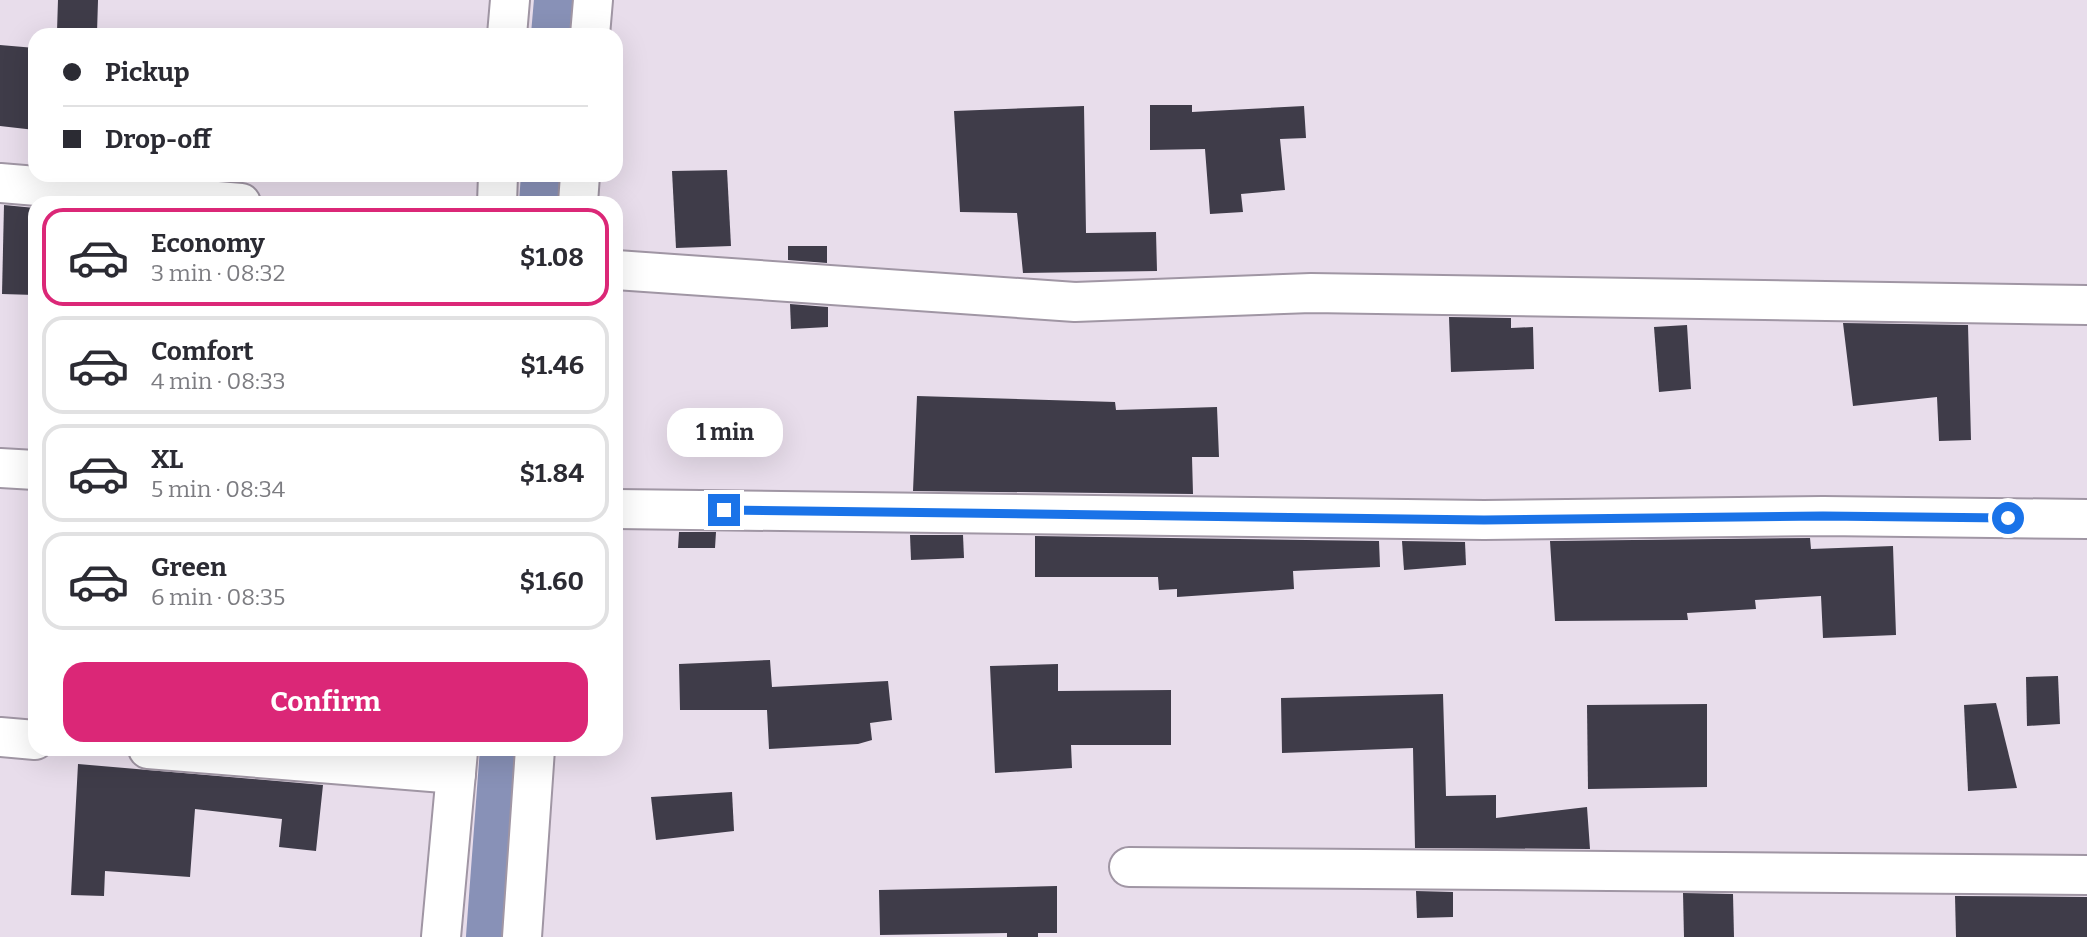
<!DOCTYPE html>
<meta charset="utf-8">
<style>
:root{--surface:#fff;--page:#f7f7f7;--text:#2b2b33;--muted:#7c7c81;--line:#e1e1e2;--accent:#db2777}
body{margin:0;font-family:Bitter,serif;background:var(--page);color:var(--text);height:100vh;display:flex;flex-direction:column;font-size:26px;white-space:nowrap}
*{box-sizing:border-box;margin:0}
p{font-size:23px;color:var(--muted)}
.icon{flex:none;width:38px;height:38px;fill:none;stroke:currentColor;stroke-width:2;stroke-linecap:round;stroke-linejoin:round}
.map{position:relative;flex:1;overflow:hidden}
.details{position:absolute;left:28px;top:196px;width:595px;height:560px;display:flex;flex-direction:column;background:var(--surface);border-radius:21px;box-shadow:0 7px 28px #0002}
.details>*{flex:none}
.top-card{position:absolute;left:28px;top:28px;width:595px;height:154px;border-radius:21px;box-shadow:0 7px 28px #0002;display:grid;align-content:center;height:154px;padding:0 35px;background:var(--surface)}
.end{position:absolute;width:32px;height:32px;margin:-16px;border:9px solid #1a73e8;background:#fff;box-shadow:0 0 0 4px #fff}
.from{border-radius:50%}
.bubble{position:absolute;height:49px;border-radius:21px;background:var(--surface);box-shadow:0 7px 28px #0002;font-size:23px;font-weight:700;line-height:49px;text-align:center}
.top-card b{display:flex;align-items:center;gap:24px;height:66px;font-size:26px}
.top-card b+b{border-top:2px solid var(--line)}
.top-card i{width:18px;height:18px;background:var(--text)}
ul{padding:12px 0 0;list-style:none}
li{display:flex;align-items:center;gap:21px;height:98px;margin:0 14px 10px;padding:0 21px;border:4px solid var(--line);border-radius:21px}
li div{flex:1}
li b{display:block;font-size:26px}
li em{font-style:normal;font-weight:700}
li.selected{border-color:var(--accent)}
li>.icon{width:63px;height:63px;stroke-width:1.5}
.primary-button{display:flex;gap:14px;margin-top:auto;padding:14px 35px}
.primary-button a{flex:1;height:80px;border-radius:21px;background:var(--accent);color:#fff;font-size:28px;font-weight:700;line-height:80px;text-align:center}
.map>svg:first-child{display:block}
</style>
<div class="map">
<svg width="2087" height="937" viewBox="0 0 2087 937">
<rect width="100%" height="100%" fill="#e8ddeb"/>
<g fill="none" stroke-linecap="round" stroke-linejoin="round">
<g stroke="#8891b7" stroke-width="44">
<polyline points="553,35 556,0"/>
<polyline points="541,203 543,175"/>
<polyline points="488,937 502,749"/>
</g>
</g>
<g fill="#3f3c49">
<polygon points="58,0 98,0 97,33 57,31"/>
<polygon points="0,45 35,48 35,130 0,126"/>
<polygon points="1150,105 1192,105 1192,112 1304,106 1306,138 1280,139 1285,190 1241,194 1243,212 1210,214 1205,149 1150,150"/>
<polygon points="1084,106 1086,233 1156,232 1157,271 1023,273 1017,213 960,212 954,111"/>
<polygon points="727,170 731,246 676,248 672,171"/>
<polygon points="4,205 35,208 35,295 2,294"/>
<polygon points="788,246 827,246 827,263 788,260"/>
<polygon points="790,304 828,307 828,327 791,329"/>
<polygon points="1449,317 1511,318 1511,328 1533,327 1534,369 1451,372"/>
<polygon points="1843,323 1968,325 1971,440 1939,441 1937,397 1853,406"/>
<polygon points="1687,325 1691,389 1659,392 1654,327"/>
<polygon points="917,396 1115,402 1116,410 1217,407 1219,457 1192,457 1193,494 913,491"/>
<polygon points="679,532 716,532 715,548 678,548"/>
<polygon points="910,535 963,535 964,558 911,560"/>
<polygon points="1035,536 1379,541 1380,567 1293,571 1294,589 1177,597 1177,589 1159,590 1158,577 1035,577"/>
<polygon points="1810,538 1811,549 1893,546 1896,635 1823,638 1821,596 1755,600 1756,609 1687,613 1688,620 1555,621 1550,541"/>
<polygon points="1402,541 1465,542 1466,565 1404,570"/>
<polygon points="770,660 772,687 888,681 892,720 870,723 872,740 858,744 769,749 767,710 680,710 679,664"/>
<polygon points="1058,664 1058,691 1171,690 1171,745 1071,745 1072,768 995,773 990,666"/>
<polygon points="2058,676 2060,724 2027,726 2026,677"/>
<polygon points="1443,694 1446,796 1496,795 1496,818 1587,807 1590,849 1415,848 1413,748 1282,753 1281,698"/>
<polygon points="1996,703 2017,788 1968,791 1964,705"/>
<polygon points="1707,704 1707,787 1588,789 1587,705"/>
<polygon points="78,764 323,785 316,851 279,847 282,819 195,809 190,877 105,871 104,896 71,895"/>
<polygon points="732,792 734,831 656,840 651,797"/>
<polygon points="1057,886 1057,933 1038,933 1038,937 1007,937 1007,933 880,935 879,890"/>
<polygon points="1416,891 1453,892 1453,917 1417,918"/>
<polygon points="1683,893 1733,894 1734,937 1684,937"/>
<polygon points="1955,896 2087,897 2087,937 1956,937"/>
</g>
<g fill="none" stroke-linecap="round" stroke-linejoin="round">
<defs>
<g id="minor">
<polyline points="507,35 510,0"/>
<polyline points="590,35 593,0"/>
<polyline points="0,183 241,203"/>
<polyline points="497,203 498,175"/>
<polyline points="578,203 580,175"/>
<polyline points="616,270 1075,302 1311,293 2087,305"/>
<polyline points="0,468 35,470"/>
<polyline points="616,509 1484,520 1823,516 2087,519"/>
<polyline points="0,737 35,740"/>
<polyline points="148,749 456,774"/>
<polyline points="1129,867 2087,875"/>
<polyline points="441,937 458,751"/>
<polyline points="522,937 535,749"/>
</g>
</defs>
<use href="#minor" stroke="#a096a4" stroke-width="42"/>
<use href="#minor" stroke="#fff" stroke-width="38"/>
</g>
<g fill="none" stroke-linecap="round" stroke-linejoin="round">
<polyline stroke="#1a73e8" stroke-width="9" points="724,510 1484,520 1823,516 2008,518"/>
</g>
</svg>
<i class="end from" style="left:2008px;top:518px"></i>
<i class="end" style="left:724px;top:510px"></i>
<div class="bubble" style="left:667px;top:408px;width:116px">1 min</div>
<div class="top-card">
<b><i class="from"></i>Pickup</b>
<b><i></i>Drop-off</b>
</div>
<section class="details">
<ul>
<li class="selected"><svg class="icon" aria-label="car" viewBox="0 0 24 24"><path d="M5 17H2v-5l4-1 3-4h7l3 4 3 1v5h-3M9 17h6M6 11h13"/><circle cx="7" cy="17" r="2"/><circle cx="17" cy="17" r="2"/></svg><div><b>Economy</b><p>3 min · 08:32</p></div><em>$1.08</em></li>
<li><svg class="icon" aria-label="car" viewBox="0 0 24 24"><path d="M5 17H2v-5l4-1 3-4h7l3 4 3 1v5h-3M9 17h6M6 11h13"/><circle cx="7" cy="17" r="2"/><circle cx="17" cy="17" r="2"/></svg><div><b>Comfort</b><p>4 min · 08:33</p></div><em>$1.46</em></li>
<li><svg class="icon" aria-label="car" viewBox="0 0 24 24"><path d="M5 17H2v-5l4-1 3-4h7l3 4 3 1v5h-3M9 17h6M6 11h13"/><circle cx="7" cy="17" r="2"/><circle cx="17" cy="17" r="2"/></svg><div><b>XL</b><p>5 min · 08:34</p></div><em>$1.84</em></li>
<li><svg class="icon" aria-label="car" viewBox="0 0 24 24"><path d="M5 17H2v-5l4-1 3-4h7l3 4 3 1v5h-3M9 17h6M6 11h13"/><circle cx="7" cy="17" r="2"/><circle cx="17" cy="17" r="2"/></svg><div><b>Green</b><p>6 min · 08:35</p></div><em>$1.60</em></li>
</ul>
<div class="primary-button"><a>Confirm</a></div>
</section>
</div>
